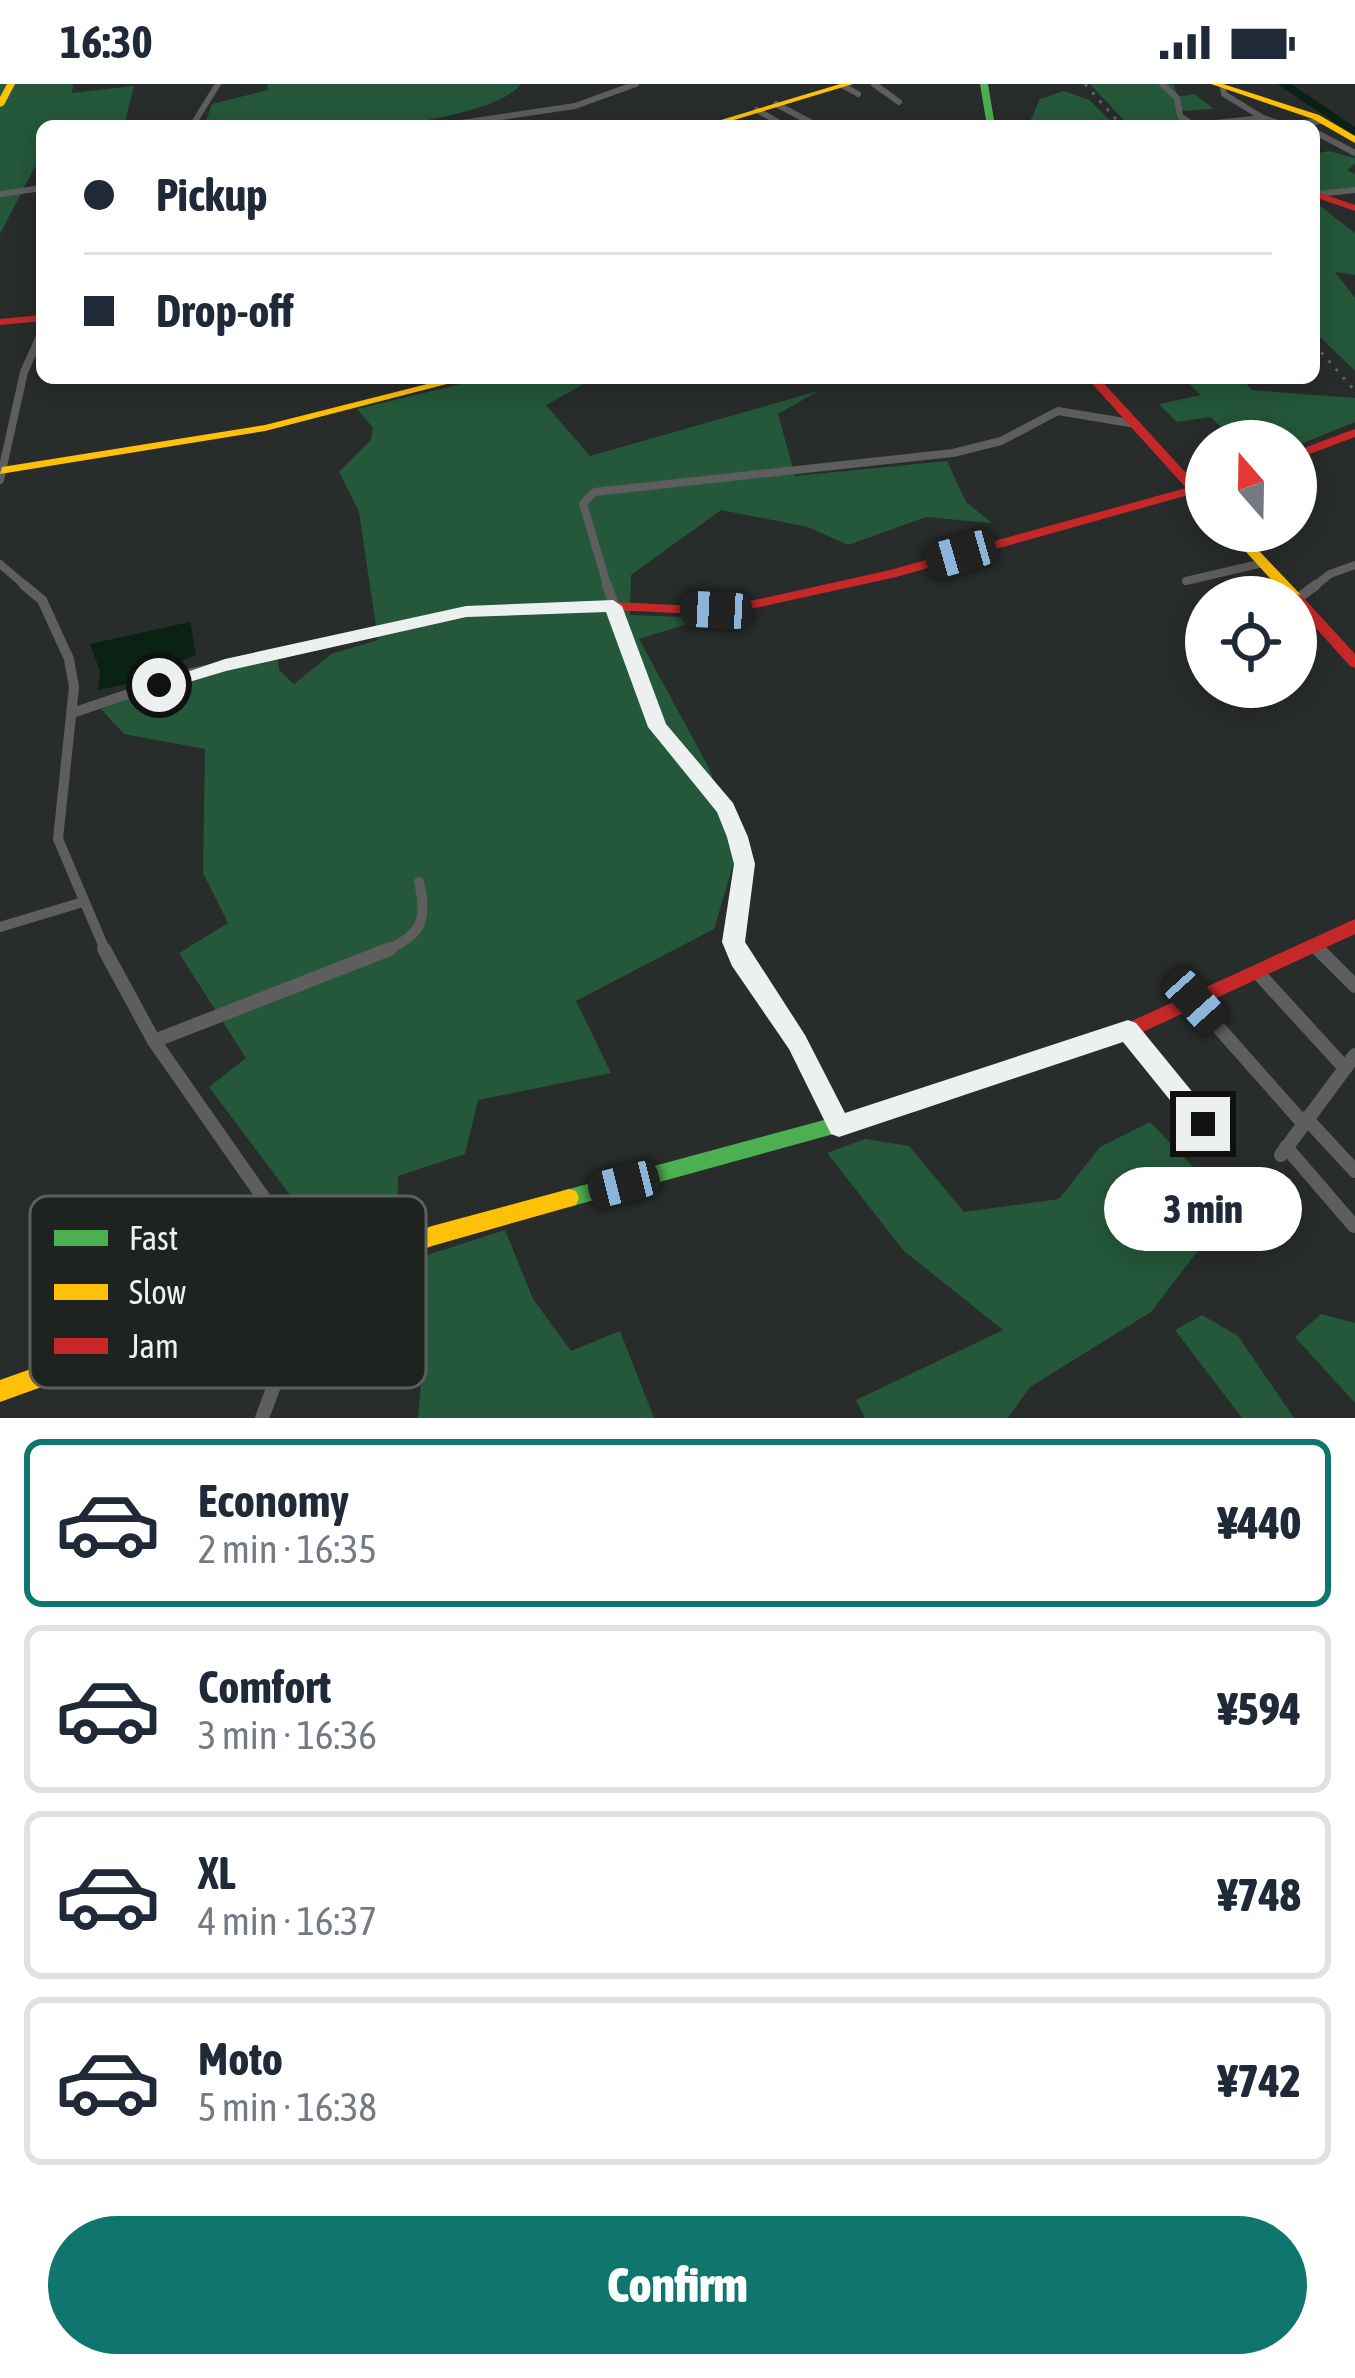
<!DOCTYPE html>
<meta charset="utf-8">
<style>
:root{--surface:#fff;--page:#f6f6f7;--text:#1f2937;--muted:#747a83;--line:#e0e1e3;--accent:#0f766e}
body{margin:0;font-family:"Asap Condensed",sans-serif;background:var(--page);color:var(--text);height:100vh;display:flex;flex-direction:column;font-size:45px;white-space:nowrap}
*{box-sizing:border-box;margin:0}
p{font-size:39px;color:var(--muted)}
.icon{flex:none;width:66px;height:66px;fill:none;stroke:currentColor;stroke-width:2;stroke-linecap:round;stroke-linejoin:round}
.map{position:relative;height:1334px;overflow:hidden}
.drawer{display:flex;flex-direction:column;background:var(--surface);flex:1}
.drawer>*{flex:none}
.guide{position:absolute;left:36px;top:36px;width:1284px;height:264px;border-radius:18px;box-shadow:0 6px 30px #0003;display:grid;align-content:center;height:264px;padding:0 48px;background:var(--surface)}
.needle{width:78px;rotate:340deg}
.controls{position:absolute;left:1185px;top:336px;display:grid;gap:24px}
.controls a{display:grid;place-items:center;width:132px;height:132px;border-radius:50%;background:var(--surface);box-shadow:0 6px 30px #0003;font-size:60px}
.end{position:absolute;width:54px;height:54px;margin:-27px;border:15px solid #ecf0ee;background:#111;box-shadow:0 0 0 6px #111}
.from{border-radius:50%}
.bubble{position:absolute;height:84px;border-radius:42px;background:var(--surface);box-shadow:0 6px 30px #0003;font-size:39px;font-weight:800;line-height:84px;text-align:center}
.car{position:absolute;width:36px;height:72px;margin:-36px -18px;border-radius:15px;box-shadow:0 0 9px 3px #0007;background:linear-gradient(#222 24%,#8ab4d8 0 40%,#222 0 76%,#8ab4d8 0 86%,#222 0)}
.guide b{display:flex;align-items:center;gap:42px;height:114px;font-size:45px}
.guide b+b{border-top:3px solid var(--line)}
.guide i{width:30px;height:30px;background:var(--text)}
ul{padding:21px 0 0;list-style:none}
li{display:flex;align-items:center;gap:36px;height:168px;margin:0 24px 18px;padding:0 24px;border:6px solid var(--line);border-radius:18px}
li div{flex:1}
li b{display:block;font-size:45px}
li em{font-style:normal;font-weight:800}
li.active{border-color:var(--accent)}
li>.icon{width:108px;height:108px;stroke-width:1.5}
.button{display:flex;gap:24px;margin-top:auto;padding:24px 48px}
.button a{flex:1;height:138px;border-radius:72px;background:var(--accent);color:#fff;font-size:48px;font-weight:800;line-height:138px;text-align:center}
.status{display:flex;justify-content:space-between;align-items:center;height:84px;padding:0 60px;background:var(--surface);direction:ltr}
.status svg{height:33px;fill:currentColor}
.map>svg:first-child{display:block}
</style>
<div class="status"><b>16:30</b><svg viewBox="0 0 49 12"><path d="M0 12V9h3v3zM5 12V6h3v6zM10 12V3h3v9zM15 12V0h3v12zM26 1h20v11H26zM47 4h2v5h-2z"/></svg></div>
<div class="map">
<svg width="1355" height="1334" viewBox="0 0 1355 1334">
<rect width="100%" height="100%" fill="#282c2a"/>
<g fill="#25583a">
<polygon points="0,0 73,0 72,9 134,2 124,42 42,42 42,69 0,150"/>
<path d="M267 0H521C502 25 422 38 388 42 367 44 354 35 333 42H204L212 20 268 6Z"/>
<polygon points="1090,0 1173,0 1178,13 1194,10 1214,25 1182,27 1182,37 1168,38 1169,42 1129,42"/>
<polygon points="1064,7 1089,16 1116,42 1028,42 1040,15"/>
<polygon points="1329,67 1355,74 1355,80 1347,86 1355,90 1355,104 1314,110 1314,70"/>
<polygon points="1314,117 1355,149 1355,191 1335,188 1355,214 1355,287 1314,247"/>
<polygon points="486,294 595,294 546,321 590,372 818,307 778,330 795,392 947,377 966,418 992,439 926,433 848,461 808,443 721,426 631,491 630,531 707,534 639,555 709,684 738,765 714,845 576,917 611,989 478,1016 465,1070 398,1092 397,1147 351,1161 323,1155 209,1003 246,974 179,869 228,839 203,789 205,665 124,650 101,625 190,593 278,574 279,586 294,600 331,570 378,556 359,428 339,388 371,356 373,344 357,325"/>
<polygon points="1183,294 1241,294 1252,306 1355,314 1355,338 1296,362 1296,357 1237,357 1210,333 1177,338 1159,320 1201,311"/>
<polygon points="1150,1038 1226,1117 1197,1168 1151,1228 1030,1303 1008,1334 865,1334 856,1316 1003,1246 904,1167 827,1069 865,1055 909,1062 964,1128 1059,1115 1100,1063"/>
<polygon points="505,1146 533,1215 571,1267 620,1247 654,1334 418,1334 424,1268 421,1173"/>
<polygon points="1321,1230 1355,1239 1355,1319 1295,1253"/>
<polygon points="1202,1231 1238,1252 1294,1334 1242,1334 1175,1246"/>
</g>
<polygon fill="#0a2214" points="190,538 196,571 126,600 98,606 100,587 90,560"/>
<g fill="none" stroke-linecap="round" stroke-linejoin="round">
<polygon fill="#0a2214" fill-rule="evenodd" points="1277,0 1291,0 1355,43 1355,52"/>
<g stroke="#5d5e5d" stroke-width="6">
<polyline points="874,0 899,18"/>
<polyline points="1162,0 1177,14 1180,32 1190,39"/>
<polyline points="842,1 858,10"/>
<polyline points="1223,4 1224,10 1263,34 1287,42"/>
<polyline points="776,20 810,38"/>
<polyline points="757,26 785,42"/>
<polyline points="1285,41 1321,37"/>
<polyline points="192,42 218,0"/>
<polyline points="441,42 575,22 636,0"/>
<polyline points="1186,42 1263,34"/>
<polyline points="1317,49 1355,69"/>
<polyline points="0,110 42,104"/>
<polyline points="1318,110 1355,106"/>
</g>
<g stroke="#5d5e5d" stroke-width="8">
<polyline points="0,396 24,288 42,248"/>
<polyline points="0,480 28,504"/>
<polyline points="1186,497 1263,479"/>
<polyline points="608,504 583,420 594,408 953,369 1001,357 1058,327 1136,340"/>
<polyline points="1312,504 1330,490 1355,481"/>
</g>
<g stroke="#5d5e5d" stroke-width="10">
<polyline points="24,501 42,516 69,575 74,603 58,755 106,868"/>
<polyline points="607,501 657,643 726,725 738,753 745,780 733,858 737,868"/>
<polyline points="1297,515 1316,501"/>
<polyline points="72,629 188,590 466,528 613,522"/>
<polyline points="0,843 83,818"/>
<polyline points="1314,861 1321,868"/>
<path d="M382 868C419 853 429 839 419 798"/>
</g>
<g stroke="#5d5e5d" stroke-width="14">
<polyline points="104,865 154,957 298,1163 306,1217 262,1334"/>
<polyline points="736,865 797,958 839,1042"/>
<polyline points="1318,865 1355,902"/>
<polyline points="1257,888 1344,983"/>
<polyline points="1195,917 1303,1039"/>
<polyline points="1128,947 1203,1040"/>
<polyline points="154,957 390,865"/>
<polyline points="1306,1034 1355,1087"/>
<polyline points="1286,1063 1354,1142"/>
<polyline points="1281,1071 1355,971"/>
</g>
<g fill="#4caf50" fill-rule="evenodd">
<polygon points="980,0 988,0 995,42 987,42"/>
<polygon points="1009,979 1015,981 1018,987 1015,993 917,1027 569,1123 562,1121 559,1114 562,1107 569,1105 917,1011"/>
</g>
<g fill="#ffc107" fill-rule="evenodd">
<polygon points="7,0 15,0 4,21 0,23 0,13"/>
<polygon points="840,0 853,0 714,42 701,42"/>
<polygon points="1211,0 1223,0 1319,31 1355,52 1355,59 1313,35"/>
<polygon points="451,294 470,294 265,347 0,390 2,383 265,341"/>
<polygon points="1227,447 1240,447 1300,510 1302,513 1300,516 1296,517 1296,513 1287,513"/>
<polygon points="569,1105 576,1107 579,1114 576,1121 569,1123 432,1162 0,1318 0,1296 432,1142"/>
</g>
<g fill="#c62828" fill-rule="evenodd">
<polygon points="1314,107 1355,121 1355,127 1314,113"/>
<polygon points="42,231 42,237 0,241 0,235"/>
<polygon points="1087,294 1099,294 1197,401 1206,398 1206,406 1203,407 1206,411 1206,422 1202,421 1192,410 896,493 760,523 717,531 613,526 606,522 613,518 717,523 760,515 890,486 1186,404"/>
<polygon points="1355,345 1355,353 1296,375 1296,367"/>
<polygon points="1296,510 1301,511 1355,570 1355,584 1350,582 1296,522 1296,513 1290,513"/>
<polygon points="1355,835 1355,850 1134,952 1009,995 1003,993 1000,987 1003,981 1123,941"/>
</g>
<g stroke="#5f6361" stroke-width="3" stroke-dasharray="3 8" stroke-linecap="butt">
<polyline points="1085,0 1122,42"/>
<polyline points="1314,260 1355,307"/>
</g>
</g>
<polygon fill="#ecf0ee" points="613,516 622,522 666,640 733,719 748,753 755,780 745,858 805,951 845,1029 1128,936 1136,939 1212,1032 1212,1047 1195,1047 1123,958 839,1053 831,1050 789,965 732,882 722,858 734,780 727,753 717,728 648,643 606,528 466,533 226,587 159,607 149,601 225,575 466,522"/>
<rect x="30" y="1112" width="396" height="192" rx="18" fill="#1e231f" stroke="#5c605d" stroke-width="3"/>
<rect x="54" y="1146" width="54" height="16" fill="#4caf50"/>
<rect x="54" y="1200" width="54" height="16" fill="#ffc107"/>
<rect x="54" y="1254" width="54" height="16" fill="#c62828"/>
<g font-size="33" fill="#ecf0ee">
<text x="129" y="1166">Fast</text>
<text x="129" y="1220">Slow</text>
<text x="129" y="1274">Jam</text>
</g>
</svg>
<div class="controls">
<a><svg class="needle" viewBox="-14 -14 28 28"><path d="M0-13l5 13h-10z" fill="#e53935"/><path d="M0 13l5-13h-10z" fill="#747a83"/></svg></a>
<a><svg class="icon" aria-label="locate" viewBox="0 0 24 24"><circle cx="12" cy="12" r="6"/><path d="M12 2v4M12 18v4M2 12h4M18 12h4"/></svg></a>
</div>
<i class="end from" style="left:159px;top:601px"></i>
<i class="end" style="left:1203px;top:1040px"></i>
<div class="bubble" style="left:1104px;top:1083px;width:198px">3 min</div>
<i class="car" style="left:961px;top:470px;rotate:254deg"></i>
<i class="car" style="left:716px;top:526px;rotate:273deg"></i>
<i class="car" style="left:1195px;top:917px;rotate:138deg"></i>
<i class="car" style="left:624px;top:1100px;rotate:256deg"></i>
<div class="guide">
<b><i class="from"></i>Pickup</b>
<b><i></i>Drop-off</b>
</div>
</div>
<section class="drawer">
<ul>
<li class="active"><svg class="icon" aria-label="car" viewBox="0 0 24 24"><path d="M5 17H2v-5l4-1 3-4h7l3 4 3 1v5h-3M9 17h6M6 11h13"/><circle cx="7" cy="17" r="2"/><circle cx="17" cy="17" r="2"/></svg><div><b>Economy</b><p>2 min · 16:35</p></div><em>¥440</em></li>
<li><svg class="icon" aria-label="car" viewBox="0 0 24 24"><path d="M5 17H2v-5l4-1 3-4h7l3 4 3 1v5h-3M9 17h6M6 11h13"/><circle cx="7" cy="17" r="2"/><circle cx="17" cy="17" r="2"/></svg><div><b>Comfort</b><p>3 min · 16:36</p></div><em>¥594</em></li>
<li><svg class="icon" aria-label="car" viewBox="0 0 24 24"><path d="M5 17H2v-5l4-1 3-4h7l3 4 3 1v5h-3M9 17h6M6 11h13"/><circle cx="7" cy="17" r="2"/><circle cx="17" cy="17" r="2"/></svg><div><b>XL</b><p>4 min · 16:37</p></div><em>¥748</em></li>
<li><svg class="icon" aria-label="car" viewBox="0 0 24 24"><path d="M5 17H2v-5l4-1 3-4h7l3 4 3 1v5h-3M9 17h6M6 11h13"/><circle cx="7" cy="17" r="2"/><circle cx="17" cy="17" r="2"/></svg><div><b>Moto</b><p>5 min · 16:38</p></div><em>¥742</em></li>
</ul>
<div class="button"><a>Confirm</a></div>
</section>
